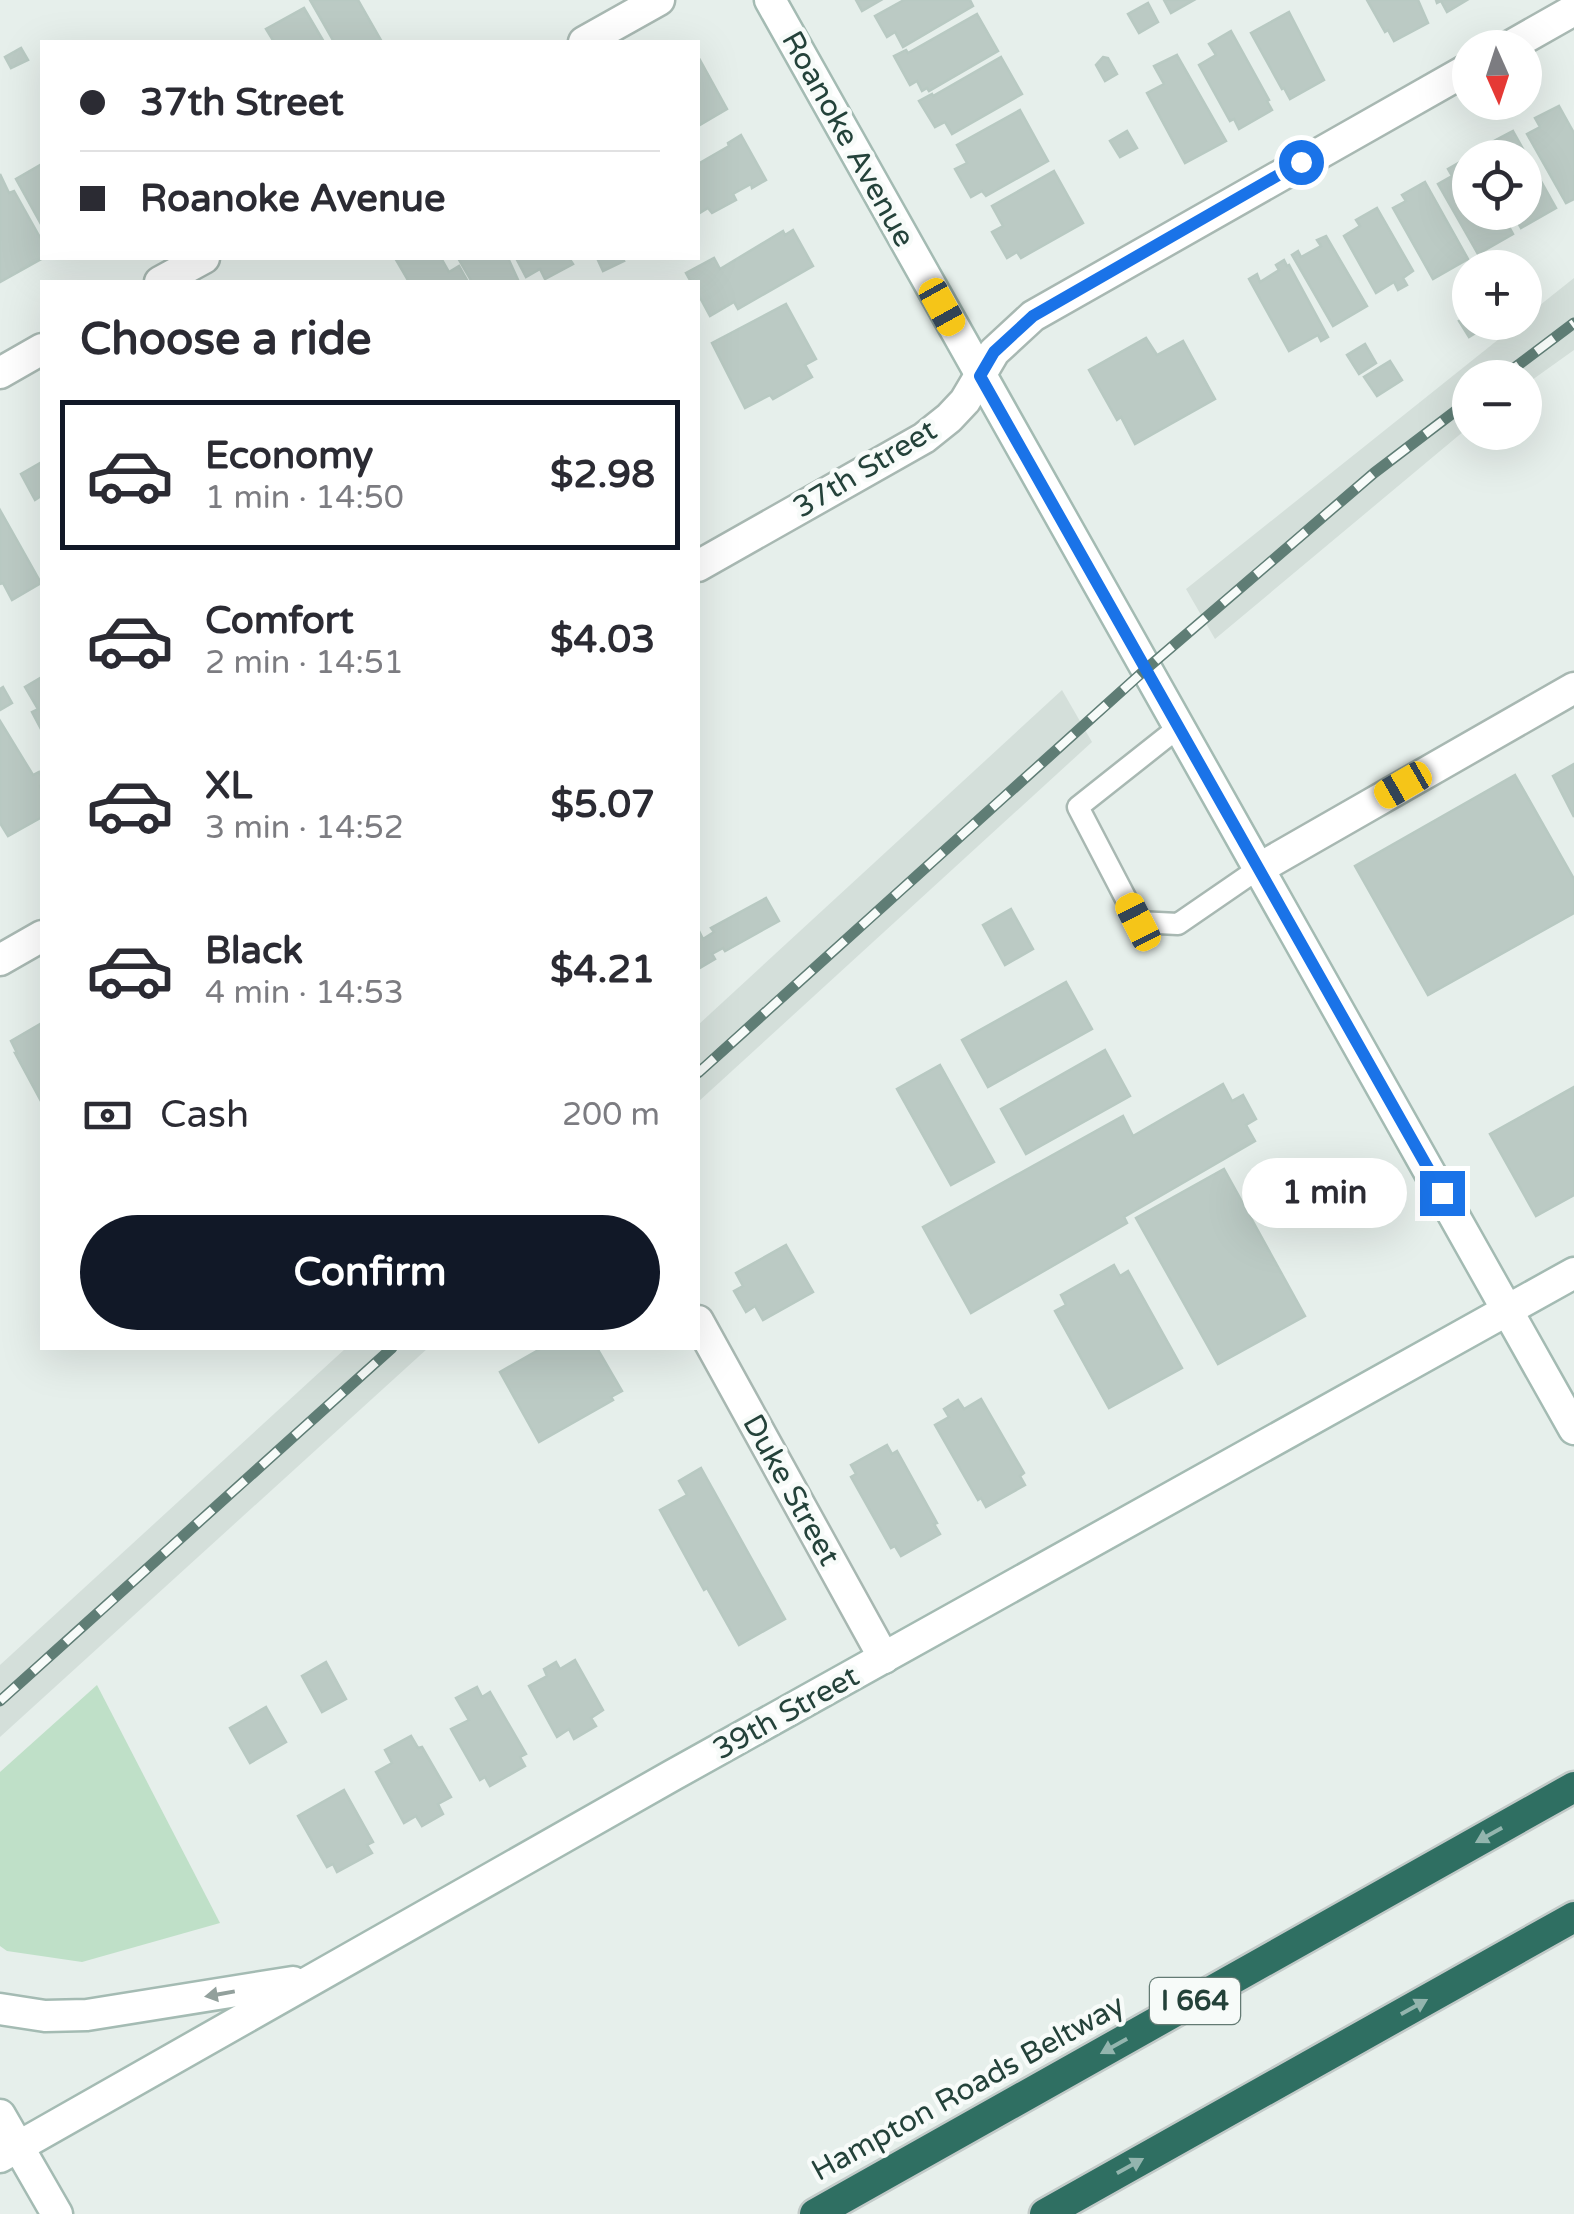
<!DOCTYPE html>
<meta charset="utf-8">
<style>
:root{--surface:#fff;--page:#f2f2f3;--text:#2b2b33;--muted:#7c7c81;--line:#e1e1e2;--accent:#111827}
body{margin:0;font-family:"Varela Round",sans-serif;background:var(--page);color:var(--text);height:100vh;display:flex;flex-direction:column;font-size:38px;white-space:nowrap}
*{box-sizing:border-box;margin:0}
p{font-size:32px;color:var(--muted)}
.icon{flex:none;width:55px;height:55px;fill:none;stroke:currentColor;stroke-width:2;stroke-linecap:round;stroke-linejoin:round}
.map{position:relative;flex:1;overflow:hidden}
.side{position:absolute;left:40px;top:280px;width:660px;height:1070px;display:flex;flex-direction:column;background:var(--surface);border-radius:0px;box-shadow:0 10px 40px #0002}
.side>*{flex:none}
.guide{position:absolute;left:40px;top:40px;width:660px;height:220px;border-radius:0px;box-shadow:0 10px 40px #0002;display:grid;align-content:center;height:220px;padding:0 40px;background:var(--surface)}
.needle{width:65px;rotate:177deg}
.controls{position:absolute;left:1452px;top:30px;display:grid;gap:20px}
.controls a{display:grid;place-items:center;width:90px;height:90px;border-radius:50%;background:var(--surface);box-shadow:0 10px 40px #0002;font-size:50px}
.end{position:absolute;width:45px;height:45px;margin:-22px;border:12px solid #1a73e8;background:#fff;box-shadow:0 0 0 5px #fff}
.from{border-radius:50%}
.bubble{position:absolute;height:70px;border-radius:35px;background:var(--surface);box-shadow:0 10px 40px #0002;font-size:32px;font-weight:800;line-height:70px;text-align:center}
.car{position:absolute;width:30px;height:60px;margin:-30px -15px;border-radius:12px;box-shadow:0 0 8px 2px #0007;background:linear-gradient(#f5c518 24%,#345 0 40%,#f5c518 0 76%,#345 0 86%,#f5c518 0)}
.guide b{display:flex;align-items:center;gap:35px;height:95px;font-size:38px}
.guide b+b{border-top:2px solid var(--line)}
.guide i{width:25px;height:25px;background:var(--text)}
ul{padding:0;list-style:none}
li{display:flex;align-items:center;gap:30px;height:150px;margin:0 20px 15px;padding:0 20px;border:5px solid transparent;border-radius:0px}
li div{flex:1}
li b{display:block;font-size:38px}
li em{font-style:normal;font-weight:800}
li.current{border-color:var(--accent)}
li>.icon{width:90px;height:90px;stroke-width:1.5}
h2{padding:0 40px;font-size:45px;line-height:120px}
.pay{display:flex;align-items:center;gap:25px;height:110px;padding:0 40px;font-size:38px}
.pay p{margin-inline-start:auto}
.button{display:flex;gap:20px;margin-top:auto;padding:20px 40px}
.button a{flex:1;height:115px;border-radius:60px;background:var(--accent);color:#fff;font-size:40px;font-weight:800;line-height:115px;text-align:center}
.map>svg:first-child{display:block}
</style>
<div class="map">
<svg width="1574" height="2214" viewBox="0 0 1574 2214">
<rect width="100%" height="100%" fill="#e6efeb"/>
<g fill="#d4dfda">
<polygon points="1574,278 1574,350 1525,385 1525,378 1470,378 1470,426 1215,639 1186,589 1519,323 1525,322 1525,317"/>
<polygon points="1062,690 1092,742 698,1102 698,1025"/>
<polygon points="346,1348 428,1348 0,1737 0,1665"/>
</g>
<polygon fill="#bfe0c8" points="97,1685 220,1923 82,1962 7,1951 0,1946 0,1772"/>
<g fill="#bbcac4" stroke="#b8c9c2" stroke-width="2.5">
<polygon points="310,0 358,0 382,42 334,42"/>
<polygon points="856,0 881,0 862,11"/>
<polygon points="904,0 970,0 973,6 903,47 895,32 887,37 875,16"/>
<polygon points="1164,0 1194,0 1171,13"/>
<polygon points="1367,0 1418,0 1428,23 1394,41 1388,30 1385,32"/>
<polygon points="1436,0 1467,0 1447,12 1441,1 1437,3"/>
<polygon points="1148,3 1158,22 1139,33 1128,14"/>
<polygon points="304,8 324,42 274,42 266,29"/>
<polygon points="1289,12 1324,80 1290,99 1284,88 1282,89 1251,33"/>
<polygon points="977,14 998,51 929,91 927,88 922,91 917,81 910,85 894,56 906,50 908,53"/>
<polygon points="1231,31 1269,100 1267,101 1272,110 1239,129 1234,119 1230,121 1199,65 1216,55 1209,44"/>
<polygon points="21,48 28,60 11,68 5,57"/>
<polygon points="1177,55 1226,141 1185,163 1147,93 1164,84 1154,66"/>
<polygon points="1001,57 1022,94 952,134 945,122 935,127 919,101 932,94 933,96"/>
<polygon points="1103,57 1108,58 1117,74 1105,81 1096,65"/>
<polygon points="700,60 727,109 698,126 698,62"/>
<polygon points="1559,106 1574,133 1574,199 1566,203 1527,134 1540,127 1535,118"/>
<polygon points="1020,110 1048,161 986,196 982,191 971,197 955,169 967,163 957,145"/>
<polygon points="1127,131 1137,148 1120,157 1110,141"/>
<polygon points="1513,131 1556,208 1521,228 1512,212 1525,212 1525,158 1481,157 1496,149 1492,142"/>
<polygon points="741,135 766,180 752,188 751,184 733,194 736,200 712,213 708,208 698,214 698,164 729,146 728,143"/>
<polygon points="1469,157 1470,212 1501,212 1513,234 1478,254 1438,184 1452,176 1448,169"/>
<polygon points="42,164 42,226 16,179"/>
<polygon points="1054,171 1083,223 1021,258 1017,252 1007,258 992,232 1003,226 992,206"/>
<polygon points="0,174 9,193 14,191 42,241 43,258 0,282"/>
<polygon points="1425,182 1468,259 1433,279 1393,208 1406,201 1402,195"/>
<polygon points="1377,208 1413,271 1403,278 1407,285 1398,290 1394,282 1376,293 1344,236 1360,226 1356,220"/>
<polygon points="793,230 813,266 738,309 734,302 710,316 698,294 698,282 691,282 686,273 714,258 720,269 783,231 785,235"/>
<polygon points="1326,236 1367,306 1333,326 1292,255 1298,251 1301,257 1321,246 1317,240"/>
<polygon points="395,258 441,258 449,272 459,266 468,282 409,282"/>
<polygon points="458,258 508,258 519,282 472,282"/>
<polygon points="516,258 569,258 573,264 545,279 540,269 526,277"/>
<polygon points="597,258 622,258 624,261 603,271"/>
<polygon points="1284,260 1287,266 1289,265 1328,337 1321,341 1318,335 1289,351 1249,279 1257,274 1260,282 1279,270 1276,265"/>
<polygon points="786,304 816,359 805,365 812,377 773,399 770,395 745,408 712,343"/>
<polygon points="1470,315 1470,322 1482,322 1485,327 1469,337 1459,321"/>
<polygon points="1146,338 1157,355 1183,341 1215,399 1135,444 1121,417 1117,420 1089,370"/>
<polygon points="1365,344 1376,363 1359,374 1347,355"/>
<polygon points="1390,361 1402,380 1377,396 1364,377"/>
<polygon points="42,462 42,498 41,496 35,500 21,474"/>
<polygon points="0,510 41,583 12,600 3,583 0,584"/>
<polygon points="42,677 42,731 32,712 38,709 25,687"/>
<polygon points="3,687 12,703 0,710 0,689"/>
<polygon points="0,721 33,775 39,772 42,777 42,785 40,786 42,791 42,817 8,836 0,823"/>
<polygon points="1574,764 1574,817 1553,776"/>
<polygon points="1515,775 1574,879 1574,913 1428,995 1355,866"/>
<polygon points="766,898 779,921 725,951 723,948 712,954 715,959 698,969 698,929 703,939 714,932 711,928"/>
<polygon points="1011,909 1033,949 1005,965 983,925"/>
<polygon points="1066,982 1092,1029 988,1087 962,1040"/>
<polygon points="42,1023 42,1103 15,1053 17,1053 11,1041"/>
<polygon points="1105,1050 1130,1096 1026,1154 1001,1109"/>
<polygon points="940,1065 994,1162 951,1185 897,1089"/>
<polygon points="1223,1084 1232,1101 1243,1095 1256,1119 1246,1125 1255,1141 1124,1217 1127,1223 971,1313 923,1227 1123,1116 1133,1136"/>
<polygon points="1574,1087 1574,1195 1536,1216 1490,1134"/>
<polygon points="1224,1169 1305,1316 1218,1364 1136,1218"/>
<polygon points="786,1245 813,1292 763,1320 755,1306 746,1312 734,1291 743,1286 736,1273"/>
<polygon points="1114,1265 1120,1276 1128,1271 1182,1368 1109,1408 1055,1311 1066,1305 1061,1295"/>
<polygon points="542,1348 597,1348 622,1391 611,1397 613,1400 539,1442 500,1372"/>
<polygon points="981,1399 1024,1473 1020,1476 1025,1485 986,1507 981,1498 978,1500 935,1425 949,1417 944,1409 958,1400 964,1409"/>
<polygon points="887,1445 892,1454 897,1451 937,1523 934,1524 940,1534 901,1556 895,1546 891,1548 851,1477 856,1474 851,1465"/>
<polygon points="701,1468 785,1619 739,1645 707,1588 704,1590 660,1510 687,1495 679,1481"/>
<polygon points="575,1660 603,1710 591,1718 596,1726 574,1739 569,1729 557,1737 529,1686 547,1676 544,1669 556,1662 560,1669"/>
<polygon points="326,1662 346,1699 322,1712 302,1676"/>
<polygon points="477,1687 482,1697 490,1692 526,1754 520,1757 525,1766 490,1786 485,1777 480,1780 451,1729 469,1720 456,1698"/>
<polygon points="266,1707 286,1742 250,1763 230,1728"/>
<polygon points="411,1736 418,1748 422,1747 451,1797 438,1804 443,1814 422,1826 416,1816 404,1823 376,1772 392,1763 385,1750"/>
<polygon points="344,1790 373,1842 367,1845 372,1853 337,1872 333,1864 327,1867 298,1816"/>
</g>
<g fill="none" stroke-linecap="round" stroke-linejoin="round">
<defs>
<polyline id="lane" points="1179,727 1078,807 1138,922 1178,924 1258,869"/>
<g id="street">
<polyline points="584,42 659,0"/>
<polyline points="1507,48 1574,10"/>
<polyline points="160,282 204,258"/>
<polyline points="0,373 42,349"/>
<polyline points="698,566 924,438 949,418 965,401 994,352 1033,316 1470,68"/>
<polyline points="1258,869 1574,688"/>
<polyline points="0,960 42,936"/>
<polyline points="698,1321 884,1658"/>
</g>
<g id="secondary">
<polyline points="770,0 1574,1429"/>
<polyline points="0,2009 45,2016 87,2015 293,1982"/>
<polyline points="0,2115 57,2214"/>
<polyline points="0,2157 673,1775 1574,1273"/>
</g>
<g id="highway">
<polyline points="815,2214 1574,1787"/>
<polyline points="1045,2214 1574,1917"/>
</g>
</defs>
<use href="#lane" stroke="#a8b8b2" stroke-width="25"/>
<use href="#street" stroke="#a8b8b2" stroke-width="35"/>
<use href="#secondary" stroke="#a4bbb3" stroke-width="35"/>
<use href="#highway" stroke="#c2cac8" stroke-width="35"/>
<use href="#lane" stroke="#fff" stroke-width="20"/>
<use href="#street" stroke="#fff" stroke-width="30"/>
<use href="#secondary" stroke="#fff" stroke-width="30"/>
<use href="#highway" stroke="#2f6f62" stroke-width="30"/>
<defs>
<g id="rail">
<polyline points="1501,378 1574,323"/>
<polyline points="698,1073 1146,669 1374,473 1470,400"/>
<polyline points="0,1701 392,1348"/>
</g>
</defs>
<use href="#rail" stroke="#5f7d75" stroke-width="11"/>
<use href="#rail" stroke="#f7fbf9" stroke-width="8" stroke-dasharray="22" stroke-linecap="butt"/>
</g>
<defs><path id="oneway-solid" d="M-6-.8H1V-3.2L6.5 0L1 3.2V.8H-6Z" transform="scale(2.5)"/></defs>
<g fill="#93b5ae">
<use href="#oneway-solid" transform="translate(1489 1835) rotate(151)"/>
<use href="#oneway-solid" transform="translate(1414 2007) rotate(-29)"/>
<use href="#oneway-solid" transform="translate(1114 2046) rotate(151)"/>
<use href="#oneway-solid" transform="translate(1130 2166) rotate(-29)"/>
</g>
<use fill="#92a09c" href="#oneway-solid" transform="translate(220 1994) rotate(170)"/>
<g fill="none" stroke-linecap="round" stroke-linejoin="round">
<polyline stroke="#1a73e8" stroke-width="12" points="1301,162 1033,316 994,352 980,376 1442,1193"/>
</g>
<g text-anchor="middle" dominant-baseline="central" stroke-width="9" stroke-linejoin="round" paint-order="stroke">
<rect fill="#f7fbf9" stroke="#637a73" stroke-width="2.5" x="1150" y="1978" width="90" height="46" rx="8"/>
<g font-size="28" font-weight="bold" fill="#24423a">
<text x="1195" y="2001">I 664</text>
</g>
<g font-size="30" fill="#24423a" stroke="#f7fbf9">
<text transform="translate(848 139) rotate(61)">Roanoke Avenue</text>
<text transform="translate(865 469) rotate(-31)">37th Street</text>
<text transform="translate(791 1490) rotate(61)">Duke Street</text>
<text transform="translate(786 1713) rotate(-29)">39th Street</text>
<text transform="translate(968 2088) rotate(-29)">Hampton Roads Beltway</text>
</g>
</g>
</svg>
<div class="controls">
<a><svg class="needle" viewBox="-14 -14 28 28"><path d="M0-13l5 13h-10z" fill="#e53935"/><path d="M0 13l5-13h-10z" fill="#7c7c81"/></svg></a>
<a><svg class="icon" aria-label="locate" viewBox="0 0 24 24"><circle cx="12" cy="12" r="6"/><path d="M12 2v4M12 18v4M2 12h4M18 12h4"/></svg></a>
<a>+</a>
<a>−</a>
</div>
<i class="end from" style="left:1301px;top:162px"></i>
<i class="end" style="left:1442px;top:1193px"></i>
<div class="bubble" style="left:1242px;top:1158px;width:165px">1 min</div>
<i class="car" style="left:942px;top:307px;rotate:151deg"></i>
<i class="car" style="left:1403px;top:785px;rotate:240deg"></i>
<i class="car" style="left:1138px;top:922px;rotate:333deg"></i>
<div class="guide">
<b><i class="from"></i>37th Street</b>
<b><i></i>Roanoke Avenue</b>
</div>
<section class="side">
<h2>Choose a ride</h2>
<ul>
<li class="current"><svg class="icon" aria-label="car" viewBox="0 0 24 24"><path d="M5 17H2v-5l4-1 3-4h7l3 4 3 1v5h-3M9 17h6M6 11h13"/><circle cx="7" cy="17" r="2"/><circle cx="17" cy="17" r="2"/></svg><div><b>Economy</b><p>1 min · 14:50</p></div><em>$2.98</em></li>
<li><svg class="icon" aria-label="car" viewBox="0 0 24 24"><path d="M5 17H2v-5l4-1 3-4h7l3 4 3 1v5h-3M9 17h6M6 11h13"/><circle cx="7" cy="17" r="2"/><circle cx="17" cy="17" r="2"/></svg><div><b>Comfort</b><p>2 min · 14:51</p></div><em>$4.03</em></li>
<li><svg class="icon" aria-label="car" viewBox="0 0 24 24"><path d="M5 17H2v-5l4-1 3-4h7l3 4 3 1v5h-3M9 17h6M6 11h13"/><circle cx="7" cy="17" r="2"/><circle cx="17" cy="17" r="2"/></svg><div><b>XL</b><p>3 min · 14:52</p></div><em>$5.07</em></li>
<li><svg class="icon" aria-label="car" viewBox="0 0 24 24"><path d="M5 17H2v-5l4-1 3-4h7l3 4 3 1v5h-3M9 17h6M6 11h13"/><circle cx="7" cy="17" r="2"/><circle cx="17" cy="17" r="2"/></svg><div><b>Black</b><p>4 min · 14:53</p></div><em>$4.21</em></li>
</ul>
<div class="pay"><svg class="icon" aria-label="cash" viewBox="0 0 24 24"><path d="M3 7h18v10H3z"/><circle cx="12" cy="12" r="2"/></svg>Cash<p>200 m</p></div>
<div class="button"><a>Confirm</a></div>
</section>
</div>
